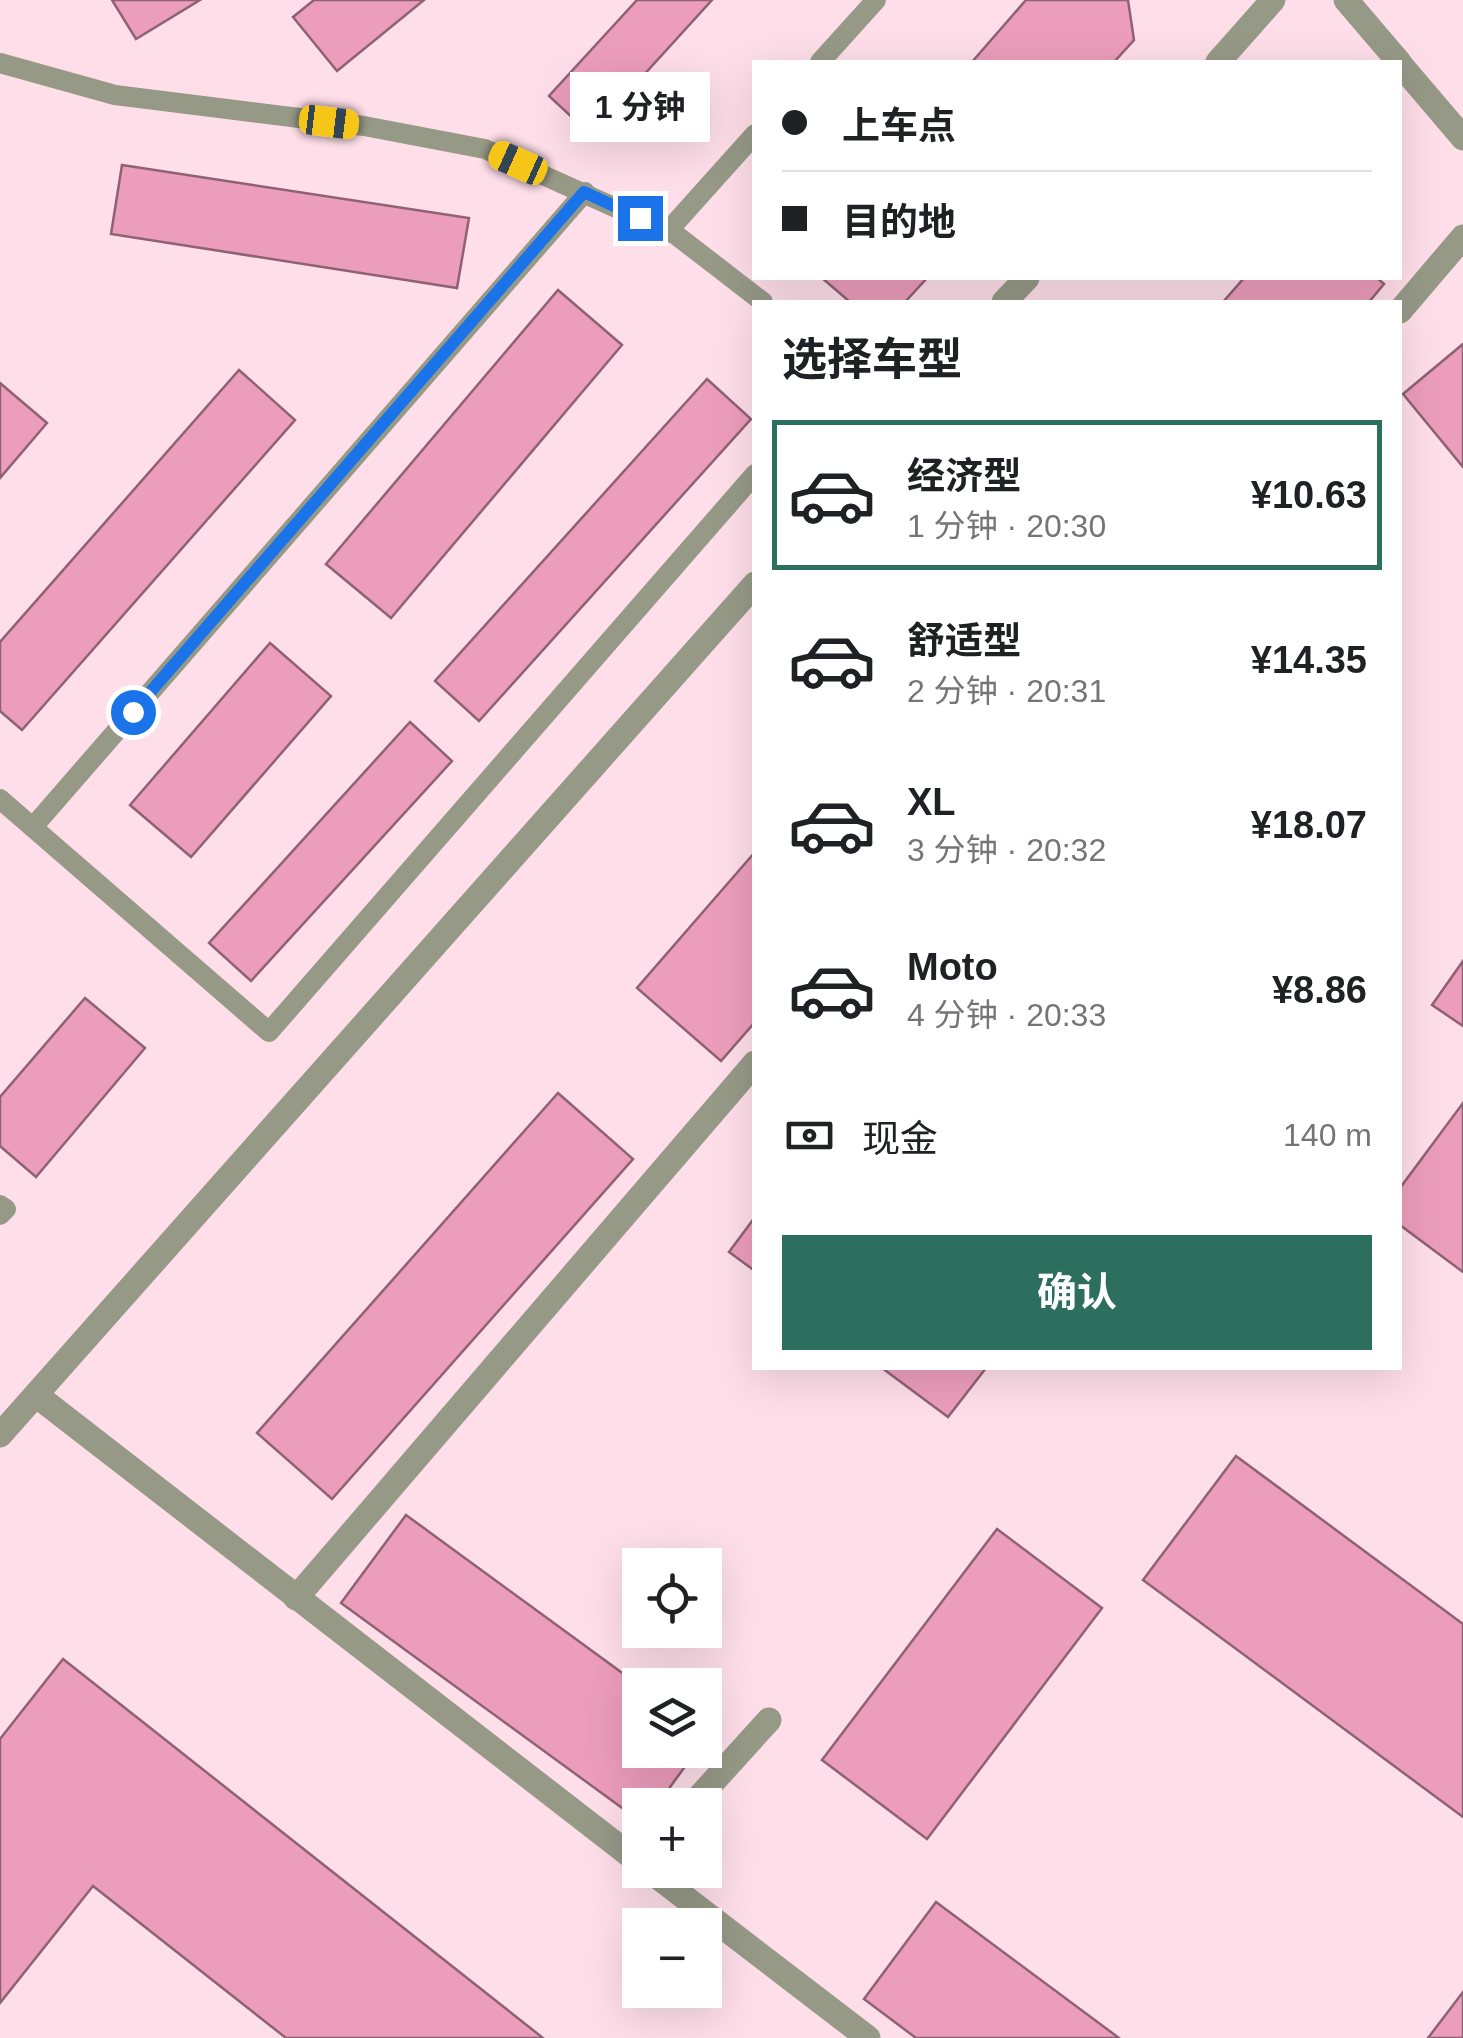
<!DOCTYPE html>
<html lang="zh">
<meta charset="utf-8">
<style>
:root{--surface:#fff;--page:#f6f6f6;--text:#202124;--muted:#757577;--line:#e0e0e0;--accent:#2d6f5f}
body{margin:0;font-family:Helvetica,"Noto Sans SC",sans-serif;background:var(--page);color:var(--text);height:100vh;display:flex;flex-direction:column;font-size:38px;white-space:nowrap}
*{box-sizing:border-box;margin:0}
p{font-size:32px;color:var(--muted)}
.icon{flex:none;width:55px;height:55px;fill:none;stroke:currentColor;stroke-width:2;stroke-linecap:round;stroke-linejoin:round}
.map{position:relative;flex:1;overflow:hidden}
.sheet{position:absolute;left:752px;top:300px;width:650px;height:1070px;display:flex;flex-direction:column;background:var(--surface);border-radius:0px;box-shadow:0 10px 40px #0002}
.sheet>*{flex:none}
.hud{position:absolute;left:752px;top:60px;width:650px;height:220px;border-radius:0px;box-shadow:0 10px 40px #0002;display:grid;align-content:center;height:220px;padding:0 30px;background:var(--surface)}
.controls{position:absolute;left:622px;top:1548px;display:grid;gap:20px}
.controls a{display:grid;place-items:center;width:100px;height:100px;border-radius:0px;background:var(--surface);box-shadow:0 10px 40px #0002;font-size:50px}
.end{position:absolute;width:45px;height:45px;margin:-22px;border:12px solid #1a73e8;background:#fff;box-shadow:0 0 0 5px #fff}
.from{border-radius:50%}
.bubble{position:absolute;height:70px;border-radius:0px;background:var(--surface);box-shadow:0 10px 40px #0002;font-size:32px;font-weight:700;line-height:70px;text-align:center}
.car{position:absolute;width:30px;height:60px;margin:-30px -15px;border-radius:12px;box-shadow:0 0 8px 2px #0007;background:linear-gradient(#f5c518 24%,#345 0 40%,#f5c518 0 76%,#345 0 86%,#f5c518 0)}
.hud b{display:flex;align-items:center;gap:35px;height:95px;font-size:38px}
.hud b+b{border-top:2px solid var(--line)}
.hud i{width:25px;height:25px;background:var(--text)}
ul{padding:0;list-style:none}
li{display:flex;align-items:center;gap:30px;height:150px;margin:0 20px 15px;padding:0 10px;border:5px solid transparent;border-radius:0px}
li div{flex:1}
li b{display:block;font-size:38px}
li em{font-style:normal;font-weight:700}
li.active{border-color:var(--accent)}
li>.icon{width:90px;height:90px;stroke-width:1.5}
h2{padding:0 30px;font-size:45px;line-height:120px}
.pay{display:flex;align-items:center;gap:25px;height:110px;padding:0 30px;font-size:38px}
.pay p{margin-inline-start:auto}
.cta{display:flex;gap:20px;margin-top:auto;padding:20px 30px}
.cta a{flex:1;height:115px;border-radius:0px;background:var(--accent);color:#fff;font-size:40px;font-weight:700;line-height:115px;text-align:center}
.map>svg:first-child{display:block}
</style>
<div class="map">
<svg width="1463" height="2038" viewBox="0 0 1463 2038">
<rect width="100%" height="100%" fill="#fedee9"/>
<g fill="#ec9dbc" stroke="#8f6273" stroke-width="2.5">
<polygon points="112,0 200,0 136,39"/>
<polygon points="314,0 424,0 337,71 293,17"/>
<polygon points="637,0 712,0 590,134 549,96"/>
<polygon points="1026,0 1128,0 1134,40 1114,62 972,62"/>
<polygon points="122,165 469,218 457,288 111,234"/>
<polygon points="822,278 927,278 905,302 850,302"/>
<polygon points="1244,278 1377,278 1384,284 1369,302 1223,302"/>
<polygon points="558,290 622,345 391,618 326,564"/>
<polygon points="1463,344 1463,467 1403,394"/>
<polygon points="239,370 295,420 22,730 0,711 0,642"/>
<polygon points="707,379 751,419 479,721 435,681"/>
<polygon points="0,383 47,423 0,478"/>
<polygon points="270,643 331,696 191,857 130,805"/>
<polygon points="410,722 452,761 251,981 209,943"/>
<polygon points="755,852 755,1022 721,1061 637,988"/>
<polygon points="1463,961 1463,1026 1432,1005"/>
<polygon points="85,998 145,1048 36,1177 0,1146 0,1097"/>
<polygon points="558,1093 633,1159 332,1499 257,1433"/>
<polygon points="1463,1103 1463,1272 1400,1225 1400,1188"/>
<polygon points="755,1217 755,1271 729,1252"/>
<polygon points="882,1368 986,1368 948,1417"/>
<polygon points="1236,1456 1463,1624 1463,1817 1143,1580"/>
<polygon points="406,1515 640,1686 640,1750 697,1750 657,1805 640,1805 640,1821 341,1603"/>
<polygon points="997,1529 1102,1608 927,1839 822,1760"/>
<polygon points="63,1659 543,2038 286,2038 93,1886 0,2003 0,1739"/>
<polygon points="936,1902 1119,2038 916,2038 864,1999"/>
<polygon points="1463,1992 1463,2038 1428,2038"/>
</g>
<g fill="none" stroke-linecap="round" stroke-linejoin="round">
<g stroke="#969986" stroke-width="20">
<polyline points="820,62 876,0"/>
<polyline points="0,63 115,95 364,126 485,149 676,235 763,302"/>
<polyline points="668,231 755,134"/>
<polyline points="0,799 269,1032 755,474"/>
<polyline points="33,827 585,192"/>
<polyline points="0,1205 6,1209 0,1215"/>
</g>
<g stroke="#969986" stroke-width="25">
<polyline points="1218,62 1273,0"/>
<polyline points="1004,302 1027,278"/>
<polyline points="1400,311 1463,237"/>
<polyline points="36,1395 640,1863"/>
<polyline points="0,1435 755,584"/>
<polyline points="296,1598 755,1063"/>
<polyline points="692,1805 769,1720"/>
<polyline points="649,1870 868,2038"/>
</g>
<g stroke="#969986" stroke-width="25">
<polyline points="1346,0 1399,62"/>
<polyline points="1400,64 1463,138"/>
</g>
</g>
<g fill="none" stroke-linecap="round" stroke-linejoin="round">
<polyline stroke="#1a73e8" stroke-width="12" points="133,712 584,192 640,218"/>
</g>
</svg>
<div class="controls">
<a><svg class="icon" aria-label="locate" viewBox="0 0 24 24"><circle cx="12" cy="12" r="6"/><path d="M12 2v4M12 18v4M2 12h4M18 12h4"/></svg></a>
<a><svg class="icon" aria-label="layers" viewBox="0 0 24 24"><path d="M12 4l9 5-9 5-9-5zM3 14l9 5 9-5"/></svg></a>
<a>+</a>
<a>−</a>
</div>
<i class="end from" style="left:133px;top:712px"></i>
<i class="end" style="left:640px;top:218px"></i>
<div class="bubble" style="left:570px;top:72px;width:140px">1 分钟</div>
<i class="car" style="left:329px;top:122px;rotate:97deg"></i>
<i class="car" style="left:518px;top:163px;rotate:294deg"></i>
<div class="hud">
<b><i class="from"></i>上车点</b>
<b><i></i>目的地</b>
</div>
<section class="sheet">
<h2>选择车型</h2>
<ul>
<li class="active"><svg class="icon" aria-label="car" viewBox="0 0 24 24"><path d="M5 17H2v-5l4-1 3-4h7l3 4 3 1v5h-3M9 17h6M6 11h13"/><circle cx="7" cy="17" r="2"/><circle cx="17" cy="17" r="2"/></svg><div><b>经济型</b><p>1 分钟 · 20:30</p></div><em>¥10.63</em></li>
<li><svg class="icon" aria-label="car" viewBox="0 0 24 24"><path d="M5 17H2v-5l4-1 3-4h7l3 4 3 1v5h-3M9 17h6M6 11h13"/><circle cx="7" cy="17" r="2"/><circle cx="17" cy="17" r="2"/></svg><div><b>舒适型</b><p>2 分钟 · 20:31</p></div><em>¥14.35</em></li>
<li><svg class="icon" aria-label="car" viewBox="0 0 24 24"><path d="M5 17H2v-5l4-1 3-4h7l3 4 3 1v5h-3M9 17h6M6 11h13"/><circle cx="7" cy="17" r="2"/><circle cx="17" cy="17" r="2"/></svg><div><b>XL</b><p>3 分钟 · 20:32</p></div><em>¥18.07</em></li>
<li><svg class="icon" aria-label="car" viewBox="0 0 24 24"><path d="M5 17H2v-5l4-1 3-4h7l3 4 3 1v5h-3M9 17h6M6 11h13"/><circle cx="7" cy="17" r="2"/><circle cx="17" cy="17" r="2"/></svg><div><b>Moto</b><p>4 分钟 · 20:33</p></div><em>¥8.86</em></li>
</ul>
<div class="pay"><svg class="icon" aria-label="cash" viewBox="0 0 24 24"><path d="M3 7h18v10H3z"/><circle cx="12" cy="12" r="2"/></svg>现金<p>140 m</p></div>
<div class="cta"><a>确认</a></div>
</section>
</div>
